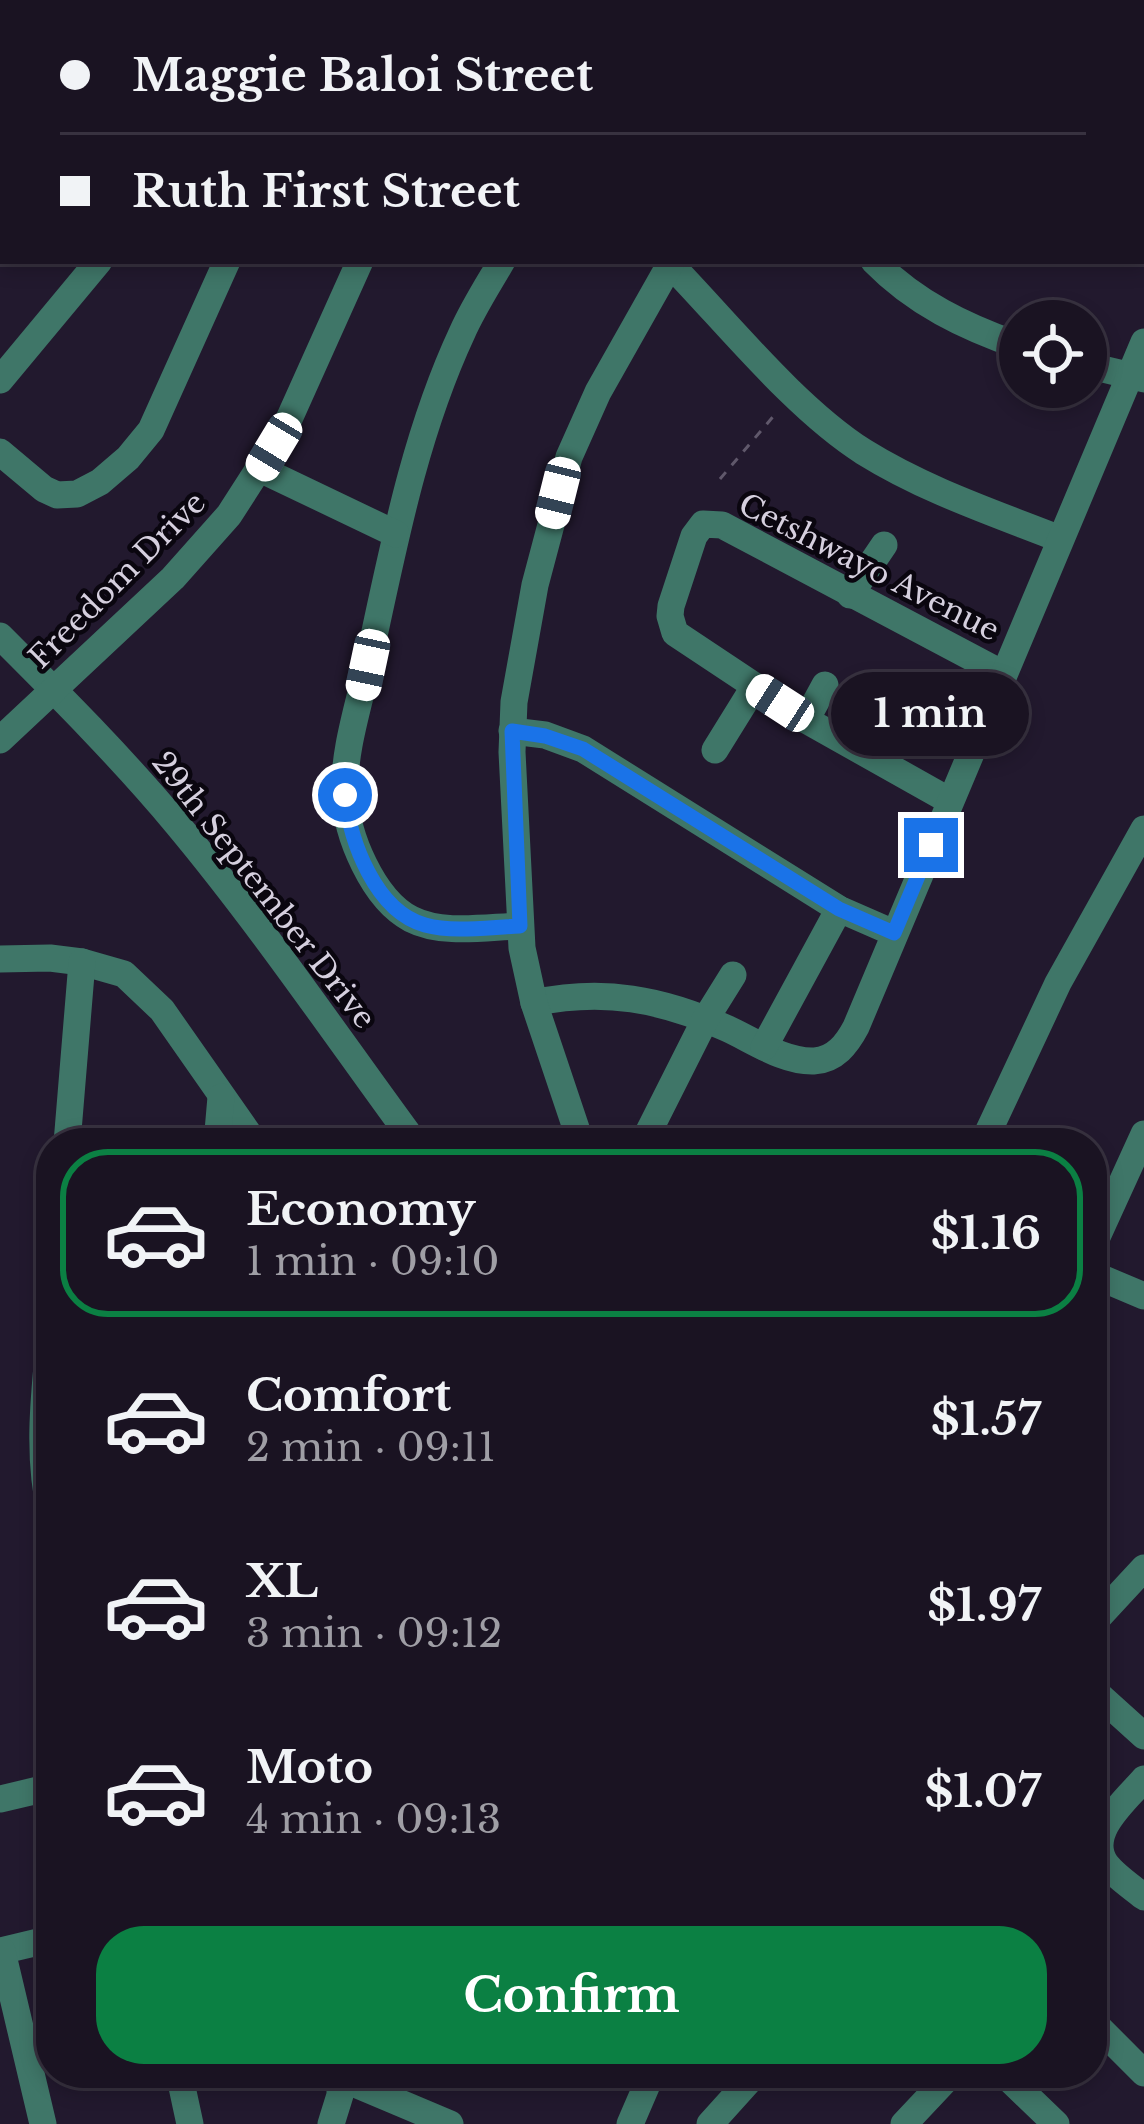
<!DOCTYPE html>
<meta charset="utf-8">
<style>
:root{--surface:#1a1322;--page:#27202f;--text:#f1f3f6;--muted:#9f9ea5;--line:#383240;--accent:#0b8043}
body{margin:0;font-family:"Libre Baskerville",serif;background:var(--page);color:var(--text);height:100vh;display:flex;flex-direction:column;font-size:45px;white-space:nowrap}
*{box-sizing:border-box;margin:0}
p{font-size:39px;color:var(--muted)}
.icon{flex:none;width:66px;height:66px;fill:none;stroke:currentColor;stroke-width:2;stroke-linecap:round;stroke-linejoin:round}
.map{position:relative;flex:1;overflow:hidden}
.side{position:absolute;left:36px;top:1128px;width:1071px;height:960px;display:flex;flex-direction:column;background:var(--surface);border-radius:48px;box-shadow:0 6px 18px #0003,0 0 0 3px var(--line)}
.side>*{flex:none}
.hud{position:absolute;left:0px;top:0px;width:1146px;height:264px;box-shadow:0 6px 18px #0003,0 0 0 3px var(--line);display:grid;align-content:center;height:264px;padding:0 60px;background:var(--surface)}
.controls{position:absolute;left:999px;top:300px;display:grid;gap:24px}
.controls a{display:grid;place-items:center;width:108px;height:108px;border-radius:50%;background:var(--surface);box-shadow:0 6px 18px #0003,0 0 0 3px var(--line);font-size:60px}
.end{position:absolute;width:54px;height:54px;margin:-27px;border:15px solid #1a73e8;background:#fff;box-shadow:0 0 0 6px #fff}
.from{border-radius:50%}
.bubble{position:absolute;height:84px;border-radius:42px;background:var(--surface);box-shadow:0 6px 18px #0003,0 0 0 3px var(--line);font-size:39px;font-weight:700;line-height:84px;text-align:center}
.car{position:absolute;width:36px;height:72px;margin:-36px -18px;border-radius:15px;box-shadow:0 0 9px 3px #0007;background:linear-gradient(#fff 24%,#345 0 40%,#fff 0 76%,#345 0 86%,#fff 0)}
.hud b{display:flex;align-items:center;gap:42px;height:114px;font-size:45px}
.hud b+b{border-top:3px solid var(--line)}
.hud i{width:30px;height:30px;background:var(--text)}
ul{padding:21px 0 0;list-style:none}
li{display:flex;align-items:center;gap:36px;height:168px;margin:0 24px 18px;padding:0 36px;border:6px solid transparent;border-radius:48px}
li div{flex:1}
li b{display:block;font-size:45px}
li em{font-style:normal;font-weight:700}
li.selected{border-color:var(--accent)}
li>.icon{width:108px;height:108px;stroke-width:1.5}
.cta{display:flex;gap:24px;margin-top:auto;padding:24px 60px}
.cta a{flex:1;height:138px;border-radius:48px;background:var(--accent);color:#fff;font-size:48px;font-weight:700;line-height:138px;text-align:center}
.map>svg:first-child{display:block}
</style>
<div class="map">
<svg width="1144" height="2124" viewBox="0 0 1144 2124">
<rect width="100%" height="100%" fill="#22192e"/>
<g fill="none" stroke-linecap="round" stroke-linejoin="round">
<polyline stroke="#60586b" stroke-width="3" stroke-dasharray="9 9" stroke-linecap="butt" points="720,479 777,412"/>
<g stroke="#3f7668" stroke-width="27">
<polyline points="216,0 218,3"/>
<polyline points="654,0 656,3"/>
<polyline points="842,0 844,3"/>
<polyline points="163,3 167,0"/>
<polyline points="520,3 522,0"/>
<polyline points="907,3 911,0"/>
<polyline points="1138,3 1142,0"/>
<polyline points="0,154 3,151"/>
<path d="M502 261C488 285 473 308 462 333 414 436 393 549 369 659 360 702 343 750 345 794 346 835 373 899 411 919 442 935 486 927 520 926"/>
<path d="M874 261C915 303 965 327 1020 346"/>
<path d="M670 264C728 324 795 408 864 452 925 490 994 513 1060 539"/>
<polyline points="1086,365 1144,379"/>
<polyline points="0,380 99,261"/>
<polyline points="0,452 44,489 57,495 77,494 100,482 128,458 151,430 227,261"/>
<polyline points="260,469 396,534"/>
<polyline points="850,595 884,545"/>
<path d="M0 636C61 697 122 758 177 824 262 926 337 1037 415 1143"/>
<polyline points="806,720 825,685"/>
<polyline points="512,731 545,735 583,749 839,909 894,933"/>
<polyline points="0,740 173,578 229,515 285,428 360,261"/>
<polyline points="715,750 754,687"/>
<polyline points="950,801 806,720 675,633 670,616 671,606 694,536 703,524 722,525 1003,674"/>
<polyline points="0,959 50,958 82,962 124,974 162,1010 255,1143"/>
<path d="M534 1003C603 988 662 999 726 1028 753 1040 783 1062 814 1061 835 1060 847 1044 856 1027L1144 342"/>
<polyline points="764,1047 839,909"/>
<polyline points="67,1143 82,962"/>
<polyline points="217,1143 221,1097"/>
<polyline points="581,1143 534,1003 522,948 512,752 514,702 535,585 569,457 598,392 672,261"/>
<polyline points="643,1143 705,1020 733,975"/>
<polyline points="983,1143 1058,983 1144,829"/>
<polyline points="1092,1248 1144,1134"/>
<polyline points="1092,1274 1144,1296"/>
<path d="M51 1324C45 1389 36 1452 51 1515"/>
<polyline points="1092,1624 1144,1568"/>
<polyline points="1092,1689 1144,1736"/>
<path d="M1144 1779C1126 1800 1084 1834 1106 1864 1115 1876 1132 1887 1144 1897"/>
<polyline points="0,1799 51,1787"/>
<polyline points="0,1951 51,1939"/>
<polyline points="2,1951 43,2124"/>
<polyline points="1092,2021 1144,2073"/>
<polyline points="179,2073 190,2124"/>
<polyline points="1003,2073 1056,2124"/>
<polyline points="341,2078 450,2124"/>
<polyline points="331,2124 340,2095 340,2073"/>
<polyline points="630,2124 652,2073"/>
<polyline points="710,2124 756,2073"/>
<polyline points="904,2124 952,2073"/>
</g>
</g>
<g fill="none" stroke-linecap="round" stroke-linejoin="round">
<path stroke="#1a73e8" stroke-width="15" d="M345 795C350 841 375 911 425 925 454 933 490 927 520 926L512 731 545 736 583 749 839 909 894 933 931 845"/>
</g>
<g text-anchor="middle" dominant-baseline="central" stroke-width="9" stroke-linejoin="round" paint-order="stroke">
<g font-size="30" fill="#d5cfde" stroke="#0a060f">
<text transform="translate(869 567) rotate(27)">Cetshwayo Avenue</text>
<text transform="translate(117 580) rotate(-45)">Freedom Drive</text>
<text transform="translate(264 890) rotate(52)">29th September Drive</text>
</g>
</g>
</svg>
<div class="controls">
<a><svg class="icon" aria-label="locate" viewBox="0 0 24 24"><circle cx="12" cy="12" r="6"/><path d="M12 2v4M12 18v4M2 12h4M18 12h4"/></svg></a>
</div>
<i class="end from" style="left:345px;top:795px"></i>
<i class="end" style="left:931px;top:845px"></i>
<div class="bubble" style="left:831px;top:672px;width:198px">1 min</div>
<i class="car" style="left:274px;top:447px;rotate:211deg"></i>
<i class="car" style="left:558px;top:493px;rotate:194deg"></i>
<i class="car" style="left:368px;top:665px;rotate:192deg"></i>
<i class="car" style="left:780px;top:703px;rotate:303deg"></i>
<div class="hud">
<b><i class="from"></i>Maggie Baloi Street</b>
<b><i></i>Ruth First Street</b>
</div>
<section class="side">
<ul>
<li class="selected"><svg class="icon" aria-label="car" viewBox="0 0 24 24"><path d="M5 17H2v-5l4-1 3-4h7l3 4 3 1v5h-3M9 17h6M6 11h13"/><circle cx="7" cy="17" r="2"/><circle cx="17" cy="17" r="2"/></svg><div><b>Economy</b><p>1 min · 09:10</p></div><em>$1.16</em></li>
<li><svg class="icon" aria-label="car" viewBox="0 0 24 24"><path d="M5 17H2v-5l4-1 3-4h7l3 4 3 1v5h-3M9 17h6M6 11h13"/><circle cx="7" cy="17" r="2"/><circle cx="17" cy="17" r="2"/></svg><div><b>Comfort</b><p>2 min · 09:11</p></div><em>$1.57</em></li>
<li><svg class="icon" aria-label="car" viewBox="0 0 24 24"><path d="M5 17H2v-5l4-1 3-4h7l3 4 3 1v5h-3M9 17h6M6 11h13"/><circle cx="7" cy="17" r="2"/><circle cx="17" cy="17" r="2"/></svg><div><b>XL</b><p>3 min · 09:12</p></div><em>$1.97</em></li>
<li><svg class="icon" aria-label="car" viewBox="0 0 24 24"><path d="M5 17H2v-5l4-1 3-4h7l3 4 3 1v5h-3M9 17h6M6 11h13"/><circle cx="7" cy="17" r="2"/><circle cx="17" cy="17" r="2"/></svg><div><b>Moto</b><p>4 min · 09:13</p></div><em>$1.07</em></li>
</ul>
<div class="cta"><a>Confirm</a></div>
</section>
</div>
